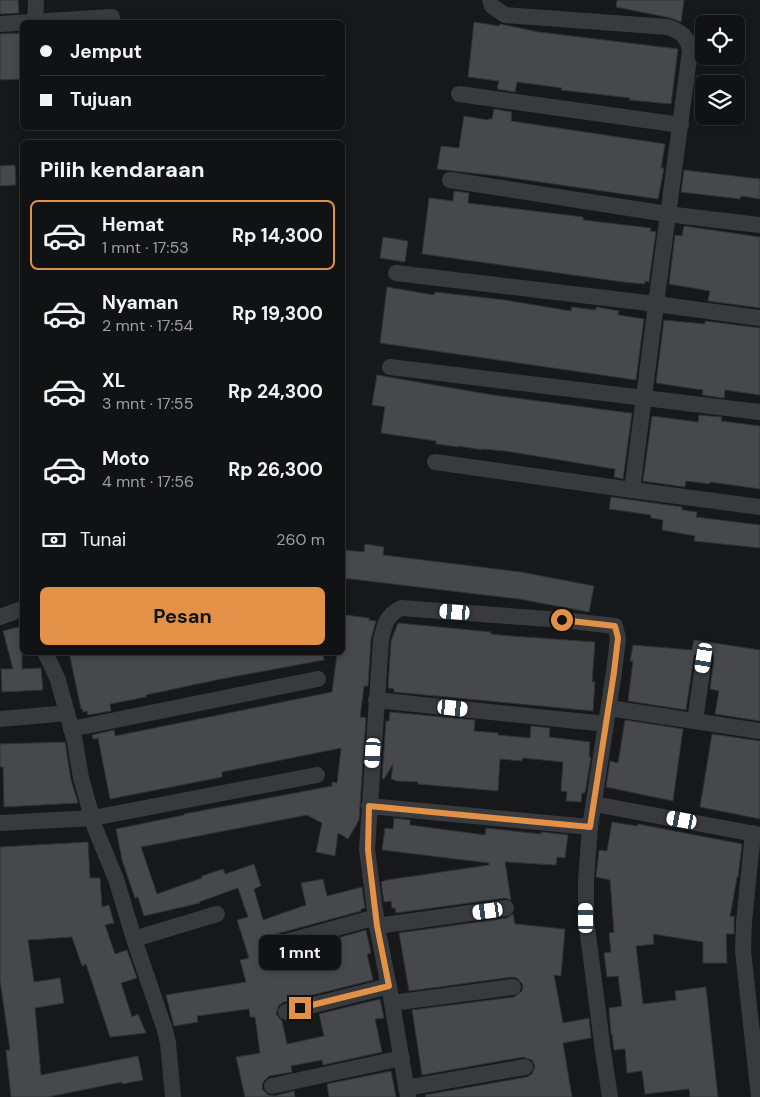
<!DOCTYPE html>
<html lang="id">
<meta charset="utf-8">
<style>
:root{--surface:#111213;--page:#1e2021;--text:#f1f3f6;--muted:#9c9ea0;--line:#303233;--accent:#e29146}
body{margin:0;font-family:"DM Sans",sans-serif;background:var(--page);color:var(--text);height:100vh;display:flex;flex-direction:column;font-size:19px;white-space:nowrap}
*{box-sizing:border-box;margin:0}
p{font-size:16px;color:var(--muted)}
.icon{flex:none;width:28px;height:28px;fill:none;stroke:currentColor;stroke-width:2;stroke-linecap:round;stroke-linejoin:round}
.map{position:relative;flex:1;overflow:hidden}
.details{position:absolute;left:20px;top:140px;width:325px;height:515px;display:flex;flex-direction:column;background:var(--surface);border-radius:8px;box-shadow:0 2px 8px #0003,0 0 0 1px var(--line)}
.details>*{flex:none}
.hud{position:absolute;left:20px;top:20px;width:325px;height:110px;border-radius:8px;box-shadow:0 2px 8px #0003,0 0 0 1px var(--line);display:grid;align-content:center;height:110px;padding:0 20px;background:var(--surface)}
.tools{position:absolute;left:695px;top:15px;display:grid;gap:10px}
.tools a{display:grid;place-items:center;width:50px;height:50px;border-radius:8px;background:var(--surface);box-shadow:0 2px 8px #0003,0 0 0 1px var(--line);font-size:25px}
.end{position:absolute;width:22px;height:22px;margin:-11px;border:6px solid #e29146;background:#111;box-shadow:0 0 0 2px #111}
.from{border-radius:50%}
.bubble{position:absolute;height:35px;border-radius:8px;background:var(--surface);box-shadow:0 2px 8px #0003,0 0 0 1px var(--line);font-size:16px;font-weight:700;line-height:35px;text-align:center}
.car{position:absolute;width:15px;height:30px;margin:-15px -8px;border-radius:6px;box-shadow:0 0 4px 1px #0007;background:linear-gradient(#fff 24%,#345 0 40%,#fff 0 76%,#345 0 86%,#fff 0)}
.hud b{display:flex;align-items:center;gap:18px;height:48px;font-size:19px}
.hud b+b{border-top:1px solid var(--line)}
.hud i{width:12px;height:12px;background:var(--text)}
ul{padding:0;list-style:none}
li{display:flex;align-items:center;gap:15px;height:70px;margin:0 10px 8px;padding:0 10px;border:2px solid transparent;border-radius:8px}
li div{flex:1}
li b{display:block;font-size:19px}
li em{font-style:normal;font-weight:700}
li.current{border-color:var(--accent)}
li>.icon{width:45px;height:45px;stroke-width:1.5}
h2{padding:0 20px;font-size:22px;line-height:60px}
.pay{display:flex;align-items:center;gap:12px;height:55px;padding:0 20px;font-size:19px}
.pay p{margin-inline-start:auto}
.action{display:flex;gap:10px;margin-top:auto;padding:10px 20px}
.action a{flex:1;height:58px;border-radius:8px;background:var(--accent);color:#111;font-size:20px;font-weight:700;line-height:58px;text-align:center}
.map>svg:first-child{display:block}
</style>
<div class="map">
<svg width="760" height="1097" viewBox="0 0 760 1097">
<rect width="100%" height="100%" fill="#171819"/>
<g fill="#46484c" stroke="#323235">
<polygon points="0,0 18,0 19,13 0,14"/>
<polygon points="617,0 684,0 681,22 671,18 616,7"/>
<polygon points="474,22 499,26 500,24 539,32 678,49 671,104 629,100 630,98 561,90 562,88 517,82 515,92 497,89 499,81 468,77"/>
<polygon points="20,33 21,46 22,46 22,79 0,80 0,34"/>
<polygon points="494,109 512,112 511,121 665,144 661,168 664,168 658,199 498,176 437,169 441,146 459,148 464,116 488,120 488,119 492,119"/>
<polygon points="15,165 16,185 0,186 0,166"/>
<polygon points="684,170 760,179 760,199 741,196 740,199 681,192"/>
<polygon points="454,191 469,193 468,203 583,217 583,220 651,228 650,231 656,232 649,282 645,281 645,284 623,282 422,254 429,198 453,201"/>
<polygon points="684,226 760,237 760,308 708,301 710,291 669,284 675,235 682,236"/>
<polygon points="383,237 408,241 405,262 380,258"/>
<polygon points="387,287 434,295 435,292 505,300 571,311 572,307 596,310 596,307 619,311 618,315 644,319 636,380 380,343"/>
<polygon points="664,320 705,324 705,321 760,328 760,395 725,390 724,398 702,395 703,390 656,383"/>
<polygon points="377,375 493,395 630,413 632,413 623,479 614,477 615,469 505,451 483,449 483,450 458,446 458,447 436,444 436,441 381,433 385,407 372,405"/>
<polygon points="699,415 722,417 721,421 760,426 760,489 710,482 710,484 686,481 685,487 643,481 652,416 698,422"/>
<polygon points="611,497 682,507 682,510 697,512 696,517 760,525 760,548 694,541 695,536 662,530 663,520 651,518 651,515 609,509"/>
<polygon points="365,544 384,547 383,555 521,572 594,586 589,612 519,599 342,578 345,550 364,552"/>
<polygon points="345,615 369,618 369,620 376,621 371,639 368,686 364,686 360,717 366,718 359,820 348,839 338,833 335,856 316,852 322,823 307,815 141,847 157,894 202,878 202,876 223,869 225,874 254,864 261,886 254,889 263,920 306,905 301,883 323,879 327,896 362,887 365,908 361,909 361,911 265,937 261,940 258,949 261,954 271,957 366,930 371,953 367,954 373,980 284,1002 279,1005 276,1014 282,1021 287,1044 324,1036 319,1014 380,999 384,1018 375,1019 382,1052 323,1065 322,1060 291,1066 292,1072 269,1076 263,1082 262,1089 268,1095 274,1096 294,1091 295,1097 245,1097 236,1057 260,1053 255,1017 250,1017 249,1009 197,1016 198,1022 174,1026 166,995 246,982 240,960 249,958 237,920 248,917 238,888 199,902 200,903 144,916 138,897 135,898 122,860 116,829 184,815 184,814 332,786 332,782 337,783 341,748 222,772 222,777 110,799 98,738 93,739 92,735 114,730 115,736 332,692 337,654 342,655 342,622 344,623"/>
<polygon points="398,623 491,632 491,634 511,636 595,642 592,682 595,682 593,711 394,692 394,689 388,688 391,641"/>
<polygon points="22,626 22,669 41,668 43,690 2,692 1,669 13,669 3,631"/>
<polygon points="694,640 760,650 760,721 715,714 719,691 710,689 714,659 713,654 706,648 700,649 694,656 686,710 628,701 633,661 630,661 633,645 692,650"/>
<polygon points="69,652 217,652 218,656 236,652 323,652 324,660 216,680 146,695 146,697 110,704 111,711 88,715 87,711 83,712 82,708 81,709"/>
<polygon points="390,712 475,720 474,731 498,733 498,735 530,738 531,726 550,728 549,737 590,742 589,757 591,757 585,793 582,793 581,802 566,801 567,792 561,791 563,762 523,758 522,761 500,759 498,791 418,784 418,782 397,781 391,779 393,764 384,779 382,778 386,721 389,721"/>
<polygon points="625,720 683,729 673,801 606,787 610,761 618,763"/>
<polygon points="712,734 760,741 760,819 700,807"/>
<polygon points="65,742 71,780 78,803 4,807 3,767 0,767 0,744"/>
<polygon points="394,818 410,820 410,825 485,835 486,828 541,834 541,832 568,835 565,858 557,857 556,865 505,862 511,900 505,898 396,913 395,908 392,908 391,901 384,902 381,882 387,880 489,865 489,863 382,850 385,828 393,829"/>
<polygon points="612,822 637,826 638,824 742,844 738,877 737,877 730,917 734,916 734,934 726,934 727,963 703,963 703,942 653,934 654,944 636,946 643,1004 676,1000 675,991 706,987 718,1097 690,1097 689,1089 645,1094 642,1071 627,1073 625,1049 614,1050 612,1034 611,1034 609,1008 622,1006 618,976 607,977 604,953 611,952 609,933 614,932 610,880 596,877 599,850 607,851"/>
<polygon points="88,842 90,878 100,878 102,907 109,905 114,923 105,925 115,954 127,950 137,978 121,983 132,1017 138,1014 146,1033 110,1037 86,964 82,966 72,937 28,940 34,982 60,978 64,1003 35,1008 41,1075 138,1056 143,1080 122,1084 122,1082 48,1097 11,1097 6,1050 10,1050 0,980 0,847"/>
<polygon points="513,914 515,924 565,929 561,976 554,975 563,1023 589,1018 591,1038 563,1043 572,1097 426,1097 425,1095 527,1077 532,1074 535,1066 532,1060 523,1057 422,1075 412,1010 514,997 522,991 523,985 517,978 512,977 409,991 399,933 507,918"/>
<polygon points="391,1071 396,1097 329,1097 327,1084"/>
</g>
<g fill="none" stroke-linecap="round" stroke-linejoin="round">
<g stroke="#393a3e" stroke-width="16">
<polyline points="35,22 36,0"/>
<polyline points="0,24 112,17"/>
<polyline points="459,94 681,125"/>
<polyline points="450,180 667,214 760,225"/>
<path d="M396 273 656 304 690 51C688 37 682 32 668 27L505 15 492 6 490 0"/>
<polyline points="390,367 760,412"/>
<polyline points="435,462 632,490 760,507"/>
<polyline points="632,490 656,304 760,318"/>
<polyline points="0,617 22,609"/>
<polyline points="45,652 58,680 75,742 81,778 95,828 116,879 134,939 165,1030 168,1043 173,1097"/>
<polyline points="376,700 606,724"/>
<polyline points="609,708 760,731"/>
<polyline points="0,719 67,713"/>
<polyline points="695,721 704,658"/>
<polyline points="71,729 318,679"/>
<polyline points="594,804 760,835"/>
<polyline points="369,806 590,827"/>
<polyline points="0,823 93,818 317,775"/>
<polyline points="753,833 744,922 743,951 759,1097"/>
<polyline points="377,926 506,908"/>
<polyline points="134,939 217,914"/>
<polyline points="268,947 376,917"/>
<polyline points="392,1003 513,987"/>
<polyline points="286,1012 389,986"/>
<polyline points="272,1086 402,1058"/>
<polyline points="406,1088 525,1067"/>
<path d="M408 1097 392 1003 377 926 367 849 381 640C385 623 386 616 401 608L562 620 615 626 618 638 614 672 590 827 586 880V919L603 1051 610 1097"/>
</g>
</g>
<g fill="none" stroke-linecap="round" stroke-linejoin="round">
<polyline stroke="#e29146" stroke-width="6" points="300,1008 389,986 377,926 368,850 369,806 590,827 614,672 618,638 615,626 562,620"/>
</g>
</svg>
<div class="tools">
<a><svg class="icon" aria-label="locate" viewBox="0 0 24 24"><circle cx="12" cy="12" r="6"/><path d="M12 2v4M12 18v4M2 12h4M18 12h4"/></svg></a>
<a><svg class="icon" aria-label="layers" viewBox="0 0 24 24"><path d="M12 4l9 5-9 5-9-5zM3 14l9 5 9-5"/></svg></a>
</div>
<i class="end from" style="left:562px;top:620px"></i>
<i class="end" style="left:300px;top:1008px"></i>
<div class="bubble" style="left:259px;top:935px;width:82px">1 mnt</div>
<i class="car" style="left:455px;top:612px;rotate:274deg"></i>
<i class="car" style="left:704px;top:658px;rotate:189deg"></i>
<i class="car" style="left:453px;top:708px;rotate:96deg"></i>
<i class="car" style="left:373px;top:753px;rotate:184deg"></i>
<i class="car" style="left:682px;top:820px;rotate:281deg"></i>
<i class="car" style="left:488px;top:911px;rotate:262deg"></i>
<i class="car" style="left:586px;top:918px;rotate:359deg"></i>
<div class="hud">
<b><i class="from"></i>Jemput</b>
<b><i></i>Tujuan</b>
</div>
<section class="details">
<h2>Pilih kendaraan</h2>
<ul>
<li class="current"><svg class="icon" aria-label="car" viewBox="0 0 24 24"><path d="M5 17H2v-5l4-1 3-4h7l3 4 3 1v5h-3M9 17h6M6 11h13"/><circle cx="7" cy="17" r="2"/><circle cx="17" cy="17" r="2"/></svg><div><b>Hemat</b><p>1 mnt · 17:53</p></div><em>Rp 14,300</em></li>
<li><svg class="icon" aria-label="car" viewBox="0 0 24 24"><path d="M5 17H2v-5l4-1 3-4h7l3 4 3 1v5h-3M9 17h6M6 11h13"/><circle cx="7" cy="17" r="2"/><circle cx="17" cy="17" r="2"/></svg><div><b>Nyaman</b><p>2 mnt · 17:54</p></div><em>Rp 19,300</em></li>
<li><svg class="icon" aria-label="car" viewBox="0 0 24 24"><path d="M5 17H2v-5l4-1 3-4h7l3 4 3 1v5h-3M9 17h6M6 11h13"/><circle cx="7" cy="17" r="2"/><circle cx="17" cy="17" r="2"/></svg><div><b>XL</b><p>3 mnt · 17:55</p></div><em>Rp 24,300</em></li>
<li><svg class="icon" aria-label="car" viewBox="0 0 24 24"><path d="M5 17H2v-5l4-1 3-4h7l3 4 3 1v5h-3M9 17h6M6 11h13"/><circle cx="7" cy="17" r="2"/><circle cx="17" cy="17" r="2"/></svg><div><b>Moto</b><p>4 mnt · 17:56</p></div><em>Rp 26,300</em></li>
</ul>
<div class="pay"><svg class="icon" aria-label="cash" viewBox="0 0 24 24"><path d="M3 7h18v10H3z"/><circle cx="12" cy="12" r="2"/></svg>Tunai<p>260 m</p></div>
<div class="action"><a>Pesan</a></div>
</section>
</div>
